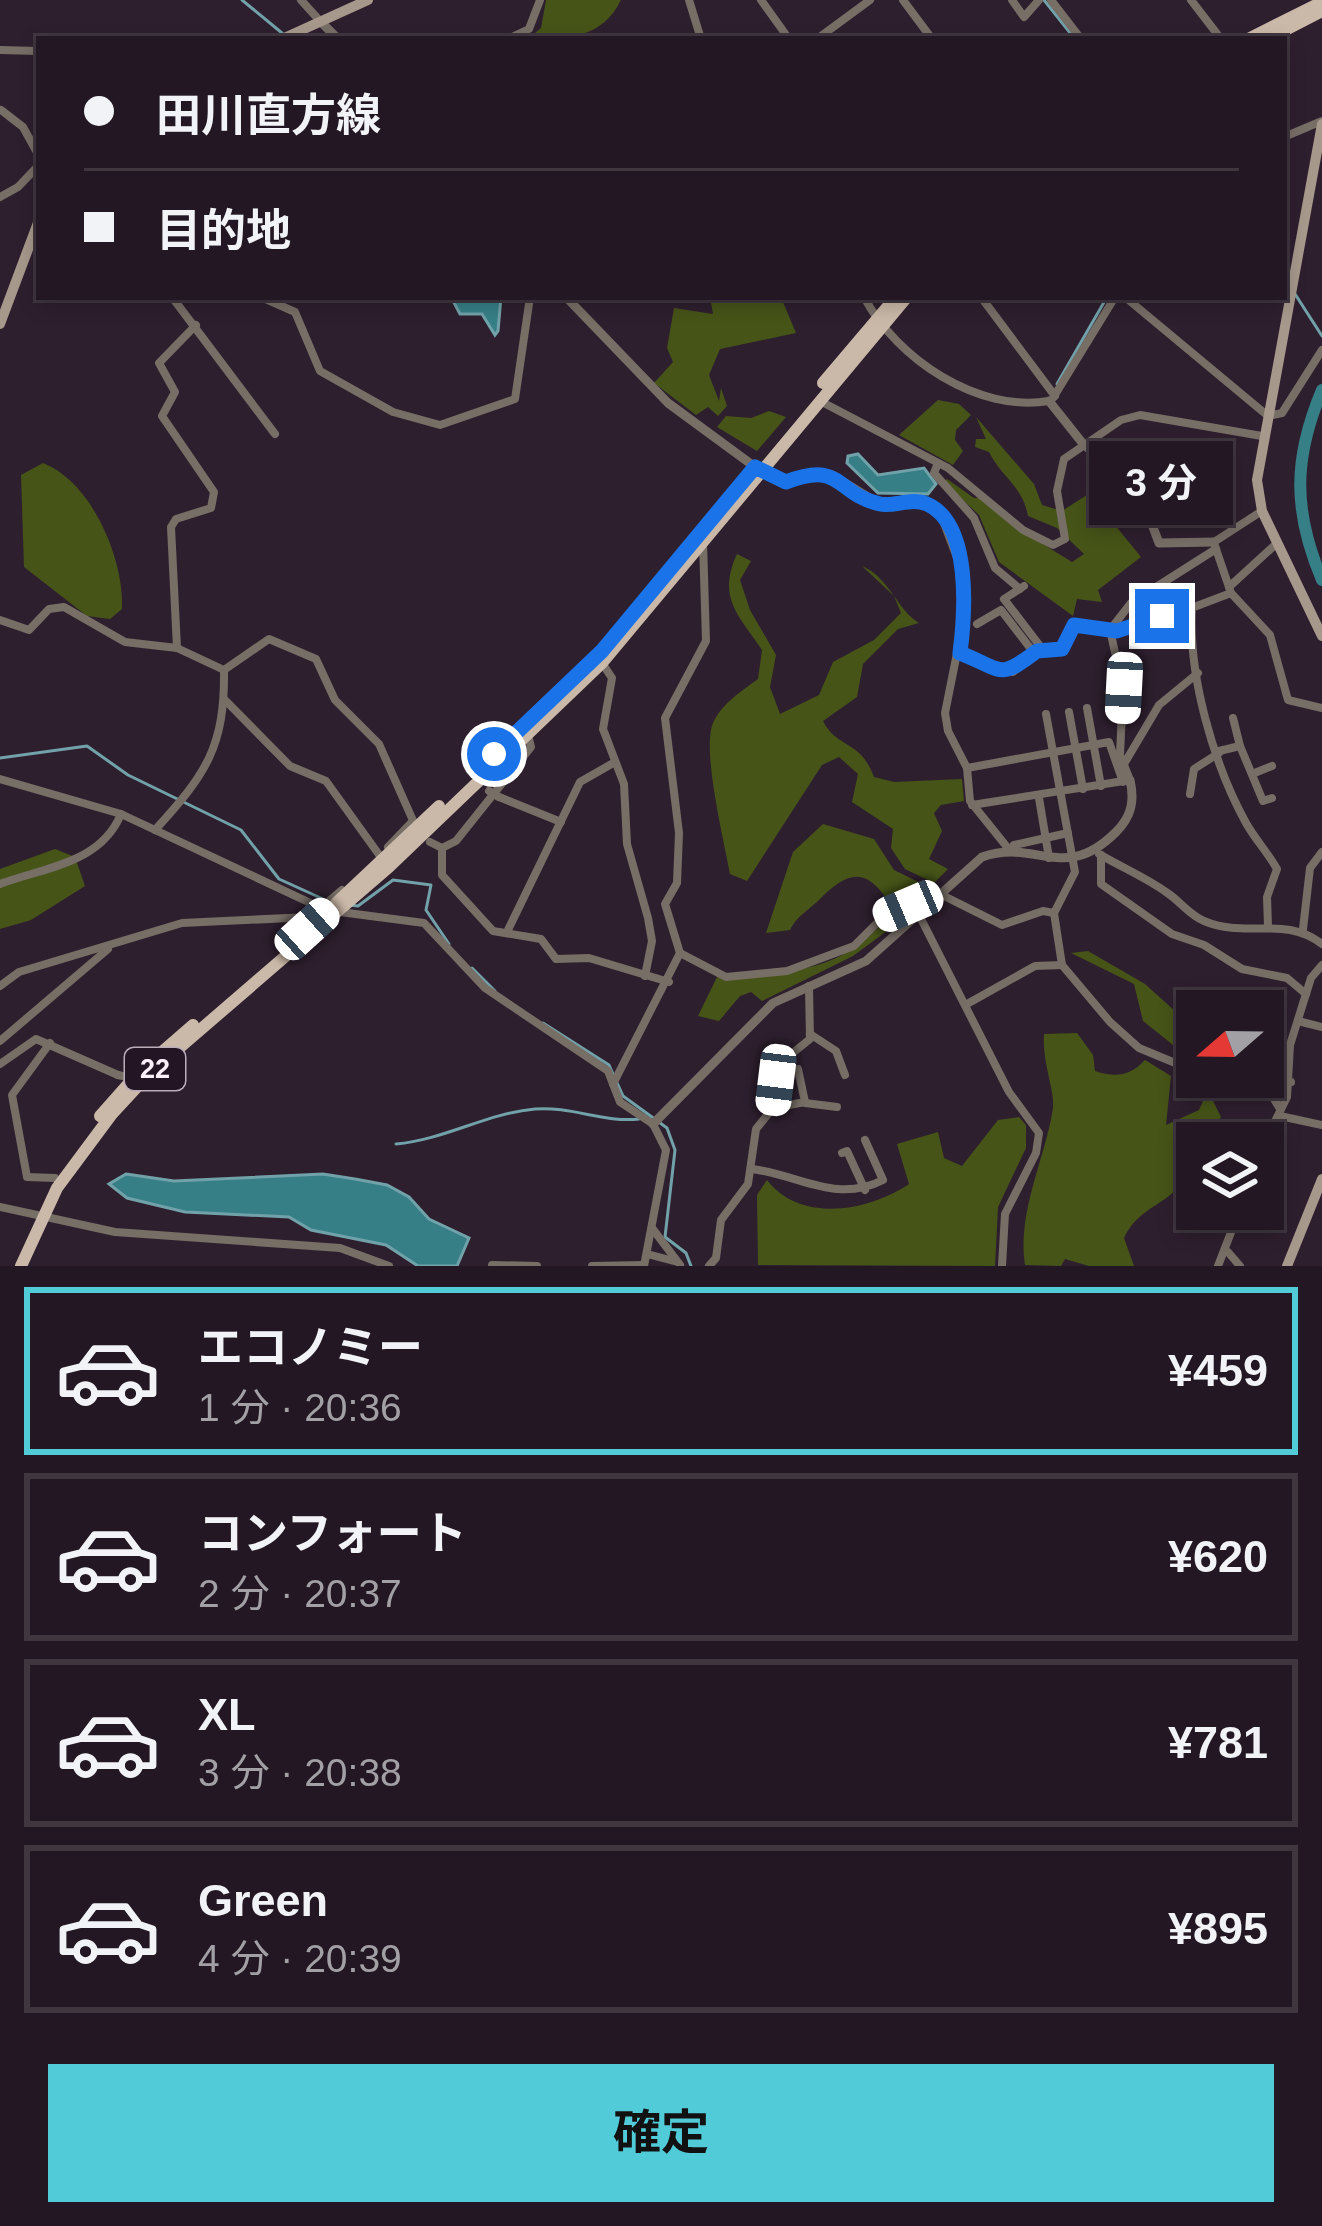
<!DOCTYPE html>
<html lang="ja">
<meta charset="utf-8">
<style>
:root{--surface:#221722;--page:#2e242f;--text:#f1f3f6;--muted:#a29fa5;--line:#3f3640;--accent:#52cbd9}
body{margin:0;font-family:Arial,"Noto Sans JP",sans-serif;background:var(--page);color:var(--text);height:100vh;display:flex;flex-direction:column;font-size:45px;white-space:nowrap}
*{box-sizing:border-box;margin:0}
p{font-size:39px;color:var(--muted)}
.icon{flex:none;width:66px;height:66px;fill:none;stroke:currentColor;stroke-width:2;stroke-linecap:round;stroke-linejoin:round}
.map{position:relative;height:1266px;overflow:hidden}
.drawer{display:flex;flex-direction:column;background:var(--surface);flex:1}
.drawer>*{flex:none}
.banner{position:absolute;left:36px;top:36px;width:1251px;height:264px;border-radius:0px;box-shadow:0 6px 18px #0003,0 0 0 3px var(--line);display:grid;align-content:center;height:264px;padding:0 48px;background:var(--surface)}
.needle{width:78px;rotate:250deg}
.buttons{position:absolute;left:1176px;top:990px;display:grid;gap:24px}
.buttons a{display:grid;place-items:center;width:108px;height:108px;border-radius:0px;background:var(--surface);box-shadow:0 6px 18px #0003,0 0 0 3px var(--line);font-size:60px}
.end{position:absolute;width:54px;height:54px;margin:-27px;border:15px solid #1a73e8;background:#fff;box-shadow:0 0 0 6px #fff}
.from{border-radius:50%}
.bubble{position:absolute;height:84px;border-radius:0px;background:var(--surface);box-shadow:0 6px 18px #0003,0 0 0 3px var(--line);font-size:39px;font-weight:700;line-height:84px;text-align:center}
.car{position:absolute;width:36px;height:72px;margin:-36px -18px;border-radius:15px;box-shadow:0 0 9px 3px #0007;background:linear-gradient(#fff 24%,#345 0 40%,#fff 0 76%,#345 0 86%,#fff 0)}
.banner b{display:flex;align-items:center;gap:42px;height:114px;font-size:45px}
.banner b+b{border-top:3px solid var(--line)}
.banner i{width:30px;height:30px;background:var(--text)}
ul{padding:21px 0 0;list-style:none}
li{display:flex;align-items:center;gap:36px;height:168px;margin:0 24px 18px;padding:0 24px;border:6px solid var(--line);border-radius:0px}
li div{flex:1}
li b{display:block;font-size:45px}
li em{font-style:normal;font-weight:700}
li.active{border-color:var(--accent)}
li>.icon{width:108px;height:108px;stroke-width:1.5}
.button{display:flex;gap:24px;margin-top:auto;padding:24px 48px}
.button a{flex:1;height:138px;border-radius:0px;background:var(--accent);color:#111;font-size:48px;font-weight:700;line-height:138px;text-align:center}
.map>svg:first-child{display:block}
</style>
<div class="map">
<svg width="1322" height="1266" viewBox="0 0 1322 1266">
<rect width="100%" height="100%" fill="#2e1f2e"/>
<g fill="#465418">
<path d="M546 0H621C602 39 567 39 528 39L541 28Z"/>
<polygon points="710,297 773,297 783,302 796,333 720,349 709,375 719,401 721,388 727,406 718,416 708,407 696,415 654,383 673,362 667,348 674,308 713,314"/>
<polygon points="938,400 959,404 971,415 956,430 955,440 963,451 953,465 899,435"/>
<polygon points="769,411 786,417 757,451 717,427 726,416 751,418"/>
<path d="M976 417 1034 484 1042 505 1062 511 1093 491V508L1110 519 1141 557 1098 590 1102 602 1077 599 1073 616 999 562 979 515 944 482 947 479 974 498 983 497 1012 525 1072 562 1084 554 1057 528 1028 516C1022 485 1002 478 989 452L975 447 976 439H986Z"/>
<path d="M43 463C92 482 124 559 122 609L110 619 87 616 24 567 21 475Z"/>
<path d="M737 554 751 561 740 580 750 610 776 655 770 687 780 714 819 695 833 662 874 640 901 613 894 596 862 566C890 578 897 610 919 623L898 629 863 664 857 697 823 721C837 749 860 739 874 777L894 782 962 779 964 801 941 805 934 813 942 831 929 859 948 869 934 883 905 869 891 848 893 829 852 802 858 774 839 757 822 765 747 881 730 874C724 841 703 755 712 726 719 705 742 691 758 679L762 650C738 614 717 598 737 554Z"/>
<path d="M823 824 874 839 894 870 933 889 894 910C869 869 852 866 818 901 807 911 796 917 790 930L766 933 793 852Z"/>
<polygon points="55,849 75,857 85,886 31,920 0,929 0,869"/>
<path d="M904 911 906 917 853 956 762 1001 751 992 740 996 719 1021 698 1016 718 975C764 974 818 975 858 945 875 933 883 920 904 911Z"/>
<polygon points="1088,951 1145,984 1197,1031 1197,1064 1143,1021 1134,984 1071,953"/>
<path d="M1077 1033 1093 1055 1095 1071C1116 1078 1130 1076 1145 1060L1171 1076 1166 1125 1199 1110 1203 1101H1213L1221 1117 1206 1141 1197 1143C1187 1209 1145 1195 1124 1238L1134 1266H1089L1065 1259 1061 1266 1025 1265C1017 1211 1045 1160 1053 1108 1055 1091 1042 1062 1044 1034Z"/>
<path d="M1019 1117 1026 1125V1148L998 1207 995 1266 758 1265 757 1195 767 1180C801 1224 869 1211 909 1184L897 1144 938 1132 944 1158 962 1166 998 1120Z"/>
</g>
<g fill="#367f86" stroke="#71a1a9" stroke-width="3">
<polygon points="451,297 501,297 498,331 495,335 482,314 460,314"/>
<polygon points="858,454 878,475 924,468 936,484 928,494 878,493 847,463 848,456"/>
<polygon points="126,1174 174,1181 323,1174 355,1179 387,1185 409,1197 429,1219 469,1238 457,1266 418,1266 386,1245 311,1230 289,1217 185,1212 127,1198 109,1184"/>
</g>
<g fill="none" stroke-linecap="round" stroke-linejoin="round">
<g stroke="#71a1a9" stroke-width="3">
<polyline points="242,0 282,33"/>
<polyline points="1044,0 1075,39"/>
<polyline points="1295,294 1322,336"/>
<polyline points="1057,384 1107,297"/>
<polyline points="0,758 87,746 128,775 241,830 279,879 323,899"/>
<polyline points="350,905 358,906 393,880 431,885 426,910 449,944"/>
<polyline points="472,968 495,991"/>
<polyline points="543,1023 609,1065 623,1096 667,1128 675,1150 665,1237 686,1253 691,1266"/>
<path d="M396 1144C444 1140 487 1113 535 1109 571 1106 604 1123 639 1119"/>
</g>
<path stroke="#367f86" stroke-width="12" d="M1322 390C1293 459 1293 511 1322 580"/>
<g stroke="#776e66" stroke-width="8">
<polyline points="301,0 320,21"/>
<polyline points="689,0 701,39"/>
<polyline points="761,0 789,39"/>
<polyline points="903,0 932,39"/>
<polyline points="1012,0 1024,17 1039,0"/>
<polyline points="1051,0 1081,39"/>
<polyline points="1191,0 1221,39"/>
<polyline points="508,39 529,29 540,0"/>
<polyline points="817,39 870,0"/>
<polyline points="0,50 39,51"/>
<polyline points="1,110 23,127 39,156"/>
<polyline points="1284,137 1322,121"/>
<polyline points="0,197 18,187 39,165"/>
<polyline points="172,297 275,434"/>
<polyline points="261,297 295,312 320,371 393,412 440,425 515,399 530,297"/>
<path d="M864 297C897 359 978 413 1049 401"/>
<polyline points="981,297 1055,396"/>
<polyline points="1125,297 1268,416 1282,413 1322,350"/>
<polyline points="1053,398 1115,297"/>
<polyline points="820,401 948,468 1023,530 1053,545 1065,539 1057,491 1064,459 1121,420 1140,415 1262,436"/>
<polyline points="938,463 934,473 974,518 995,568 1020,589"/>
<polyline points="762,472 786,482 819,472 833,475 880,504 926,504 941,515 964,576 966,608 945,713 948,731 967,768 970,801 1011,852"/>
<polyline points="1262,511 1214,542 1216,549 1231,593 1270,635 1288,700 1322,708"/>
<polyline points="1024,586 1004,599 1043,650"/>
<polyline points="1229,587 1276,544"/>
<path d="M1192 607C1188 675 1213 763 1246 823 1255 839 1268 853 1277 869L1267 897 1268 926"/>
<polyline points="0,620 29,630 49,609 64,607 125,642 177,648 224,670 269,639 316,659 335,700 379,744 415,825"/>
<polyline points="977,624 1001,610 1034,653"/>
<polyline points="177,648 171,527 176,519 211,508 214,492 162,416 175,392 159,363 196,325"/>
<polyline points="960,653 1013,672 1037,651 1062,649 1074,625 1117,631 1144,626 1231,593"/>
<polyline points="602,663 612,678 603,729 624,784 627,844 648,918 652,941 645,976"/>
<polyline points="225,700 290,766 326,781 380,856"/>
<polyline points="1087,708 1101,786"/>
<polyline points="1069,712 1083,789"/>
<polyline points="1046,714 1075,872 1054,913"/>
<polyline points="1240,746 1263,801 1272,798"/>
<polyline points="1219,751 1240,746 1233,718"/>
<polyline points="1124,764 1159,705 1198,673"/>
<polyline points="967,768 1109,742 1123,782"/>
<polyline points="1252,774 1272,766"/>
<polyline points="0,779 121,814 321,908"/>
<polyline points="1190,794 1194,769 1219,753"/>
<polyline points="499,797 561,822"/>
<polyline points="1039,798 1049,858"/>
<polyline points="972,805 1130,780 1120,755 1123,688 1110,630 1131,603 1216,549"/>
<path d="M155 830C206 774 225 747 224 670"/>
<polyline points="430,842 442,848 442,875 493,931 541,939 556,959 589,958 669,982"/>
<polyline points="1014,845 1068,833"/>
<polyline points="388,847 412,822"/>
<polyline points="442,848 456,841 531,747 528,735"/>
<path d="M1099 854C1121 867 1145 877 1166 892 1179 900 1189 915 1204 921 1246 939 1284 915 1322 944"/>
<polyline points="1101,855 1101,884 1172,934 1204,945 1242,969 1287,978 1306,994"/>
<path d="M0 884C46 867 101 863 121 814"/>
<polyline points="938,893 1002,925 1043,911 1054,913 1062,965 1110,1022 1139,1048 1197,1072"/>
<polyline points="340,912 424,923 485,988 608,1071 620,1102 653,1124 666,1150 644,1266"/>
<polyline points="918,913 1009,1092 1039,1133 1036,1153 1005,1214 1002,1266"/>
<polyline points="1303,929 1310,868 1322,852"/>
<polyline points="507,932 580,782 615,762"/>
<polyline points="680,953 726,977 787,971 854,946 883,917 927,904"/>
<polyline points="0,986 19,972 182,923 310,917 342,890"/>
<polyline points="967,1004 1035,966 1062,965"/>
<polyline points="1298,1021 1322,1027"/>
<polyline points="810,1034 836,1051 845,1075"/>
<polyline points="0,1041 108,949"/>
<polyline points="50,1043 12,1095 27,1177 55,1178"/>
<polyline points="0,1064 36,1039 118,1075"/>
<polyline points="1221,1077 1266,1086 1280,1109"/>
<polyline points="613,1084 680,953 665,904 677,883 679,833 665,718 706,641 703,542"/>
<polyline points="1266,1086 1291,1082"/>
<polyline points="805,1103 837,1107"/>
<polyline points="773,1108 805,1102 798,1069"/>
<polyline points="1280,1116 1322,1125"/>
<polyline points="1263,1146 1287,1097 1290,1045 1311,978 1322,965"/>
<polyline points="842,1153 847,1151 865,1190"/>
<path d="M752 1169C800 1175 836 1204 883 1180L865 1140"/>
<polyline points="0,1207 115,1232 340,1248 389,1266"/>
<polyline points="652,1228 680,1265"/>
<polyline points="1228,1252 1240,1266"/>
<polyline points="647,1254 674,1261"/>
<polyline points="492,1265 537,1266"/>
<polyline points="592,1266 644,1265"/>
<polyline points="709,1266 716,1258 721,1220 748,1184 756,1129 773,1108 777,1080 789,1056 810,1039 809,986"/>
<polyline points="1218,1266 1240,1209"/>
</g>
<g stroke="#776e66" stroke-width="9">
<polyline points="321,22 338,39"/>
<polyline points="566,297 668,403 762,472"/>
<polyline points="1049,401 1084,445 1136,482 1159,543 1214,542"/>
<path d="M653 1124 773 1003 866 961 982 857C1037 838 1064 884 1116 832 1131 817 1135 802 1130 780"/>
</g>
<g stroke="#a6988b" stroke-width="10">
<polyline points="282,39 368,0"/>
<polyline points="1322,124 1257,480 1262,511 1322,636"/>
<polyline points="0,324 39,220"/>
<polyline points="1287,1266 1322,1179"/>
</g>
<g stroke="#cab9a8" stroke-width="12">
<polyline points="1248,39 1322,2"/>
<polyline points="1268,39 1322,11"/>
<polyline points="823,383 896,297"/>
<polyline points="629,620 678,562"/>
<polyline points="336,903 439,806"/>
<polyline points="100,1116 139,1072 193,1025"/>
<polyline points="21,1266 57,1188 112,1114 149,1074 389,867 602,663 907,297"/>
</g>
<g stroke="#776e66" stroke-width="8">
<polyline points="489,791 499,797"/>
<polyline points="118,1075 168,1086"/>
</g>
</g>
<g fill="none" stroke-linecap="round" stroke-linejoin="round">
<path stroke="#1a73e8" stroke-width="15" d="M494 754 602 651 755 467 786 482C843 460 835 494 880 504 895 507 911 497 927 504 972 524 965 614 960 653 1005 671 998 680 1037 651L1062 649 1074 625 1117 631 1162 616"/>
</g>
<g text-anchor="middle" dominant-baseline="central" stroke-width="9" stroke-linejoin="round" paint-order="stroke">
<rect fill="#241524" stroke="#bbaeba" stroke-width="3" x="125" y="1048" width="60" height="42" rx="9"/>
<g font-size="27" font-weight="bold" fill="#fcf0fb">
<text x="155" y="1069">22</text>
</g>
</g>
</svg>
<div class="buttons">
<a><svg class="needle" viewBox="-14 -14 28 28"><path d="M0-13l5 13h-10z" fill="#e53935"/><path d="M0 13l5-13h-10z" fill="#a29fa5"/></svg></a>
<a><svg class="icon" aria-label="layers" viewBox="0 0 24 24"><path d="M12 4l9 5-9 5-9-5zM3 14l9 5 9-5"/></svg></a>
</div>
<i class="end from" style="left:494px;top:754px"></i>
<i class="end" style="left:1162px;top:616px"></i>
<div class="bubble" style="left:1089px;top:441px;width:144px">3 分</div>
<i class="car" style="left:1124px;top:688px;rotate:183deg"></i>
<i class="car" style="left:908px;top:906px;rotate:247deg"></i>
<i class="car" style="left:307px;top:929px;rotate:48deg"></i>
<i class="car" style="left:776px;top:1080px;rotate:187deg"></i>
<div class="banner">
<b><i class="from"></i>田川直方線</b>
<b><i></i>目的地</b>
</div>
</div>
<section class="drawer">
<ul>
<li class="active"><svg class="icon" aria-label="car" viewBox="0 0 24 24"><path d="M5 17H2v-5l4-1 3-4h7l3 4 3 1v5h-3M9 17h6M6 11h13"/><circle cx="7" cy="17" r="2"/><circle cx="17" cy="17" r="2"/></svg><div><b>エコノミー</b><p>1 分 · 20:36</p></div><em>¥459</em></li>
<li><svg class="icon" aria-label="car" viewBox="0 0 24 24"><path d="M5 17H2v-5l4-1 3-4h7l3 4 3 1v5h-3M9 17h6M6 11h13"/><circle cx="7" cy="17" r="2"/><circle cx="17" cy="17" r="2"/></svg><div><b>コンフォート</b><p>2 分 · 20:37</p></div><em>¥620</em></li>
<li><svg class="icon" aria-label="car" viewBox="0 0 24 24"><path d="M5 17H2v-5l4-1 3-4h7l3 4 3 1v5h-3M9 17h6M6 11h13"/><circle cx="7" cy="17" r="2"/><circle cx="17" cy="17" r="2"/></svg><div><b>XL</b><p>3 分 · 20:38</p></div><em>¥781</em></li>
<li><svg class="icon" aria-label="car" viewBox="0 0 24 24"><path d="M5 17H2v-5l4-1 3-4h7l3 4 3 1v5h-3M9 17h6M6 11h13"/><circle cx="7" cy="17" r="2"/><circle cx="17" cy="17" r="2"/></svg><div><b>Green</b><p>4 分 · 20:39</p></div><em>¥895</em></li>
</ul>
<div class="button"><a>確定</a></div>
</section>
